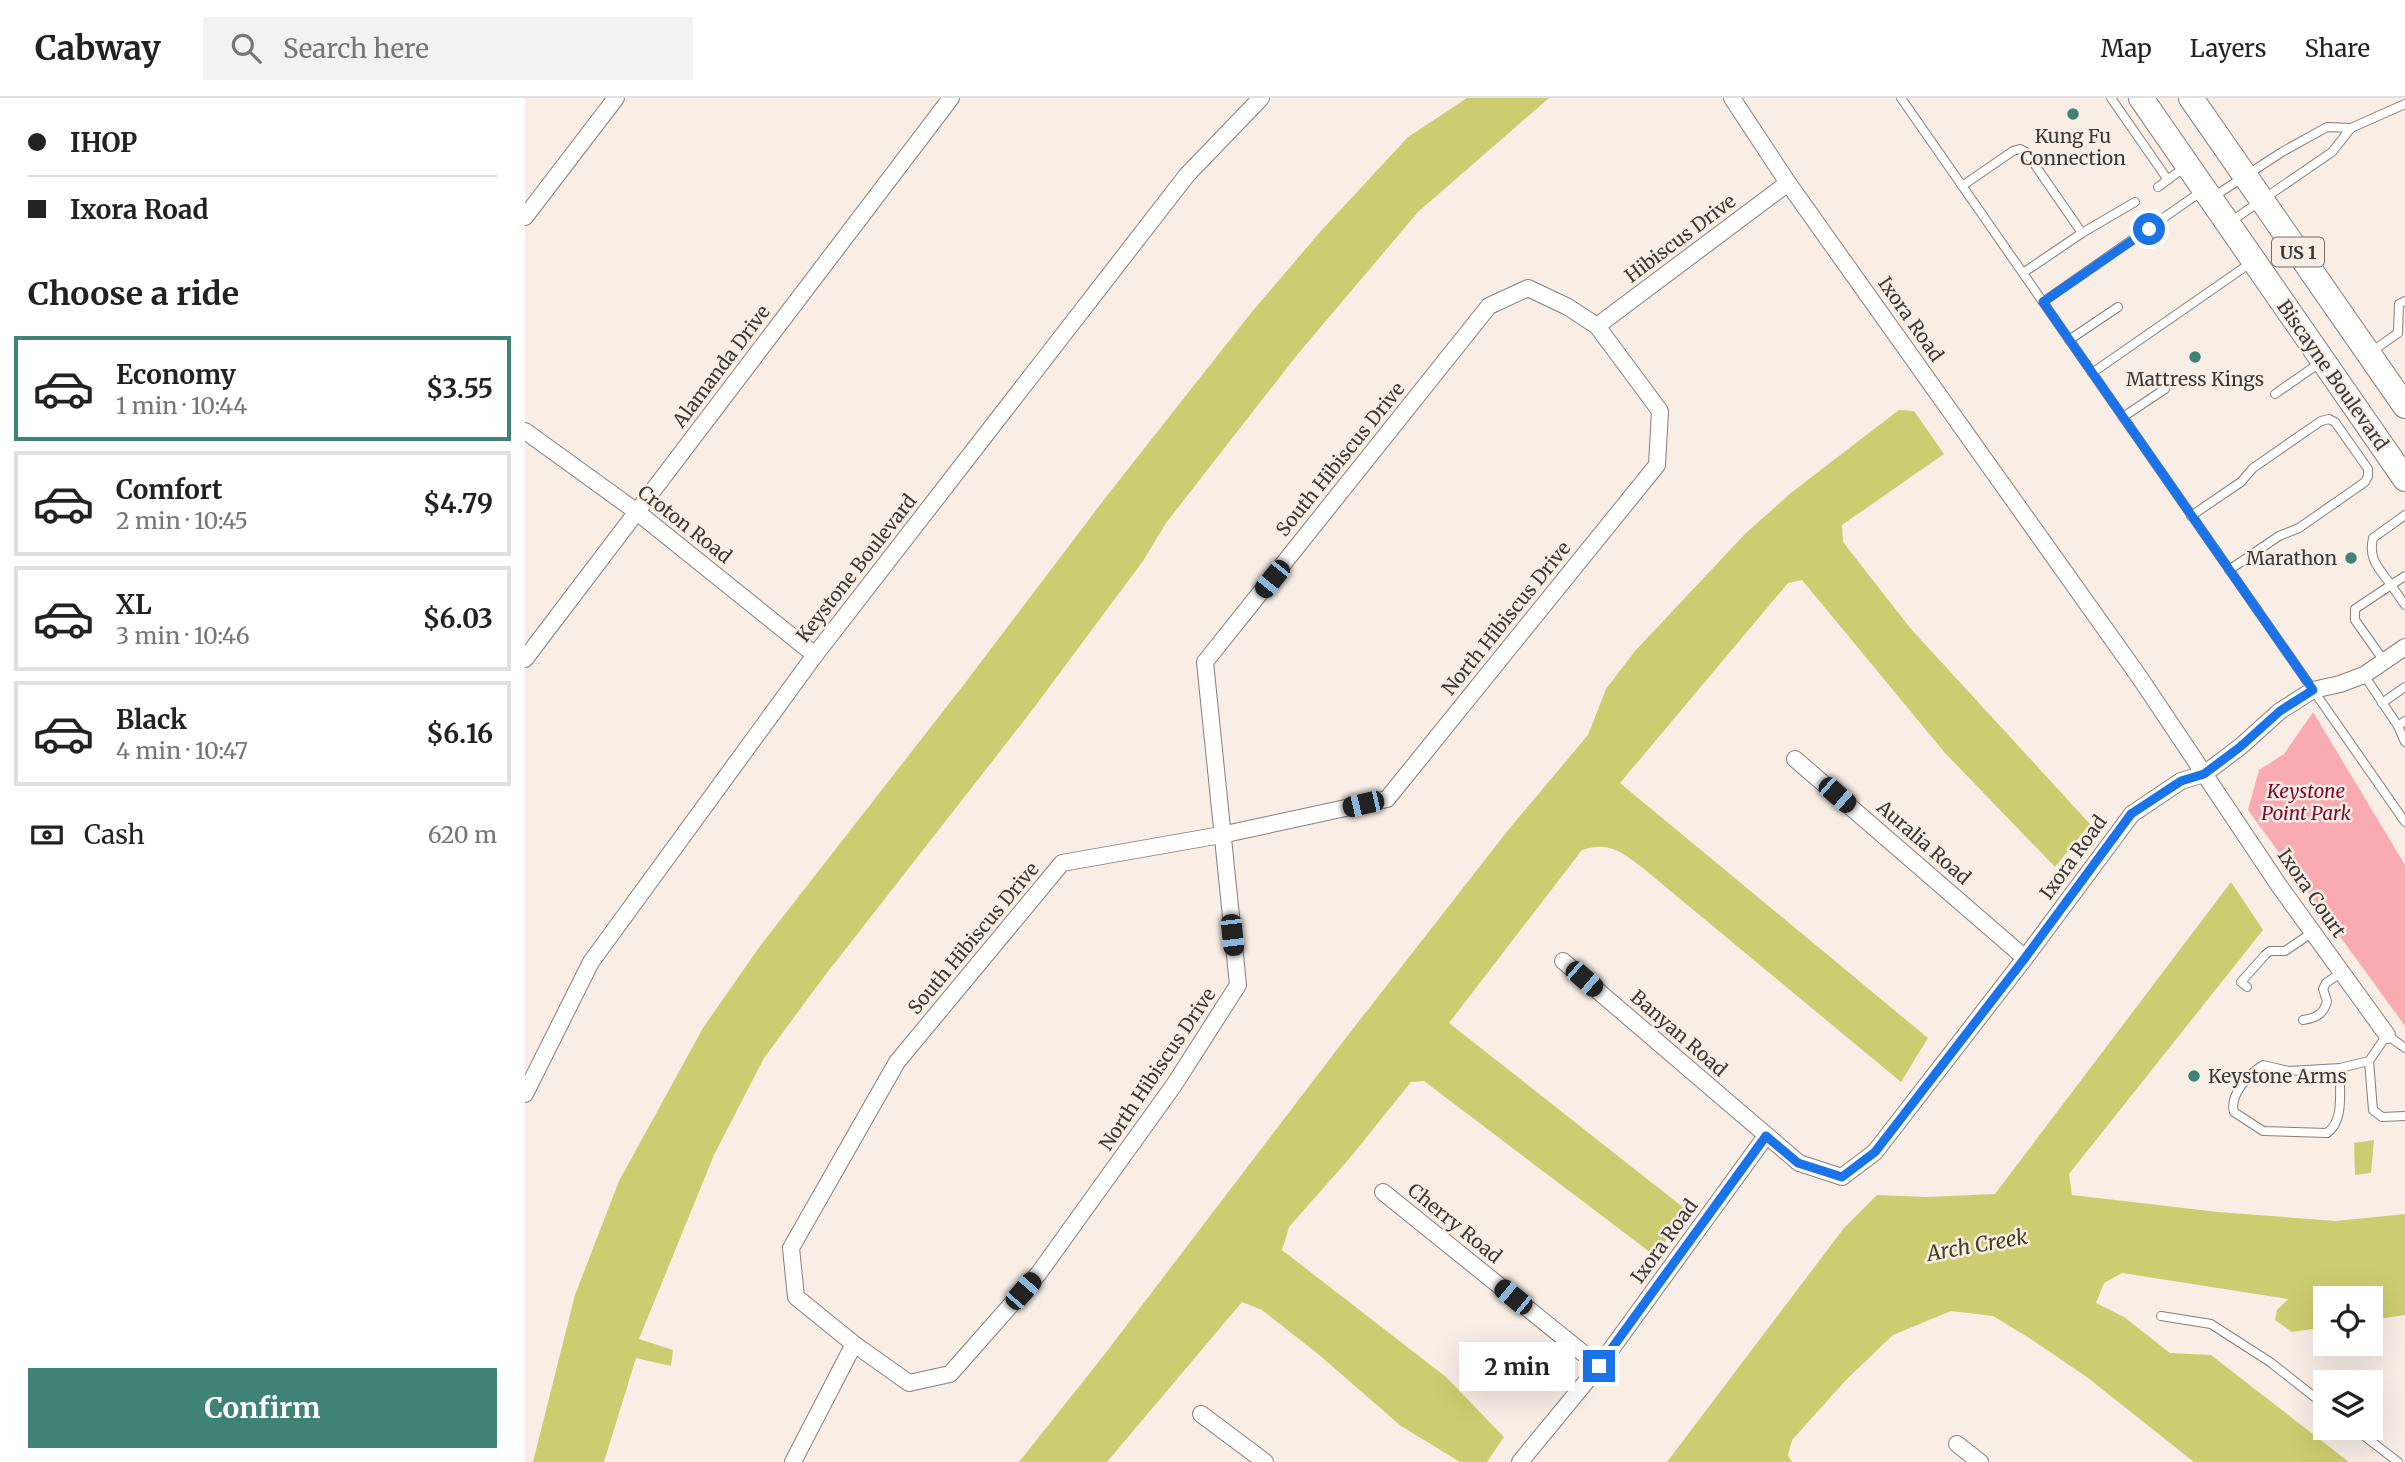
<!DOCTYPE html>
<meta charset="utf-8">
<style>
:root{--surface:#fff;--page:#f2f2f2;--text:#222;--muted:#767676;--line:#e0e0e0;--accent:#3f8377}
body{margin:0;font-family:Merriweather,serif;background:var(--page);color:var(--text);height:100vh;display:flex;flex-direction:column;font-size:26px;white-space:nowrap}
*{box-sizing:border-box;margin:0}
p{font-size:23px;color:var(--muted)}
.icon{flex:none;width:38px;height:38px;fill:none;stroke:currentColor;stroke-width:2;stroke-linecap:round;stroke-linejoin:round}
.map{position:relative;flex:1;overflow:hidden}
.panel{display:flex;flex-direction:column;background:var(--surface);width:525px}
.panel>*{flex:none}
.top-card{display:grid;align-content:center;height:154px;padding:0 28px;background:var(--surface)}
.fabs{position:absolute;left:1788px;top:1188px;display:grid;gap:14px}
.fabs a{display:grid;place-items:center;width:70px;height:70px;border-radius:0px;background:var(--surface);box-shadow:0 7px 28px #0002;font-size:35px}
.end{position:absolute;width:32px;height:32px;margin:-16px;border:9px solid #1a73e8;background:#fff;box-shadow:0 0 0 4px #fff}
.from{border-radius:50%}
.bubble{position:absolute;height:49px;border-radius:0px;background:var(--surface);box-shadow:0 7px 28px #0002;font-size:23px;font-weight:700;line-height:49px;text-align:center}
.car{position:absolute;width:21px;height:42px;margin:-21px -10px;border-radius:9px;box-shadow:0 0 5px 2px #0007;background:linear-gradient(#222 24%,#8ab4d8 0 40%,#222 0 76%,#8ab4d8 0 86%,#222 0)}
.top-card b{display:flex;align-items:center;gap:24px;height:66px;font-size:26px}
.top-card b+b{border-top:2px solid var(--line)}
.top-card i{width:18px;height:18px;background:var(--text)}
ul{padding:0;list-style:none}
li{display:flex;align-items:center;gap:21px;height:105px;margin:0 14px 10px;padding:0 14px;border:4px solid var(--line);border-radius:0px}
li div{flex:1}
li b{display:block;font-size:26px}
li em{font-style:normal;font-weight:700}
li.current{border-color:var(--accent)}
li>.icon{width:63px;height:63px;stroke-width:1.5}
h2{padding:0 28px;font-size:32px;line-height:84px}
.pay{display:flex;align-items:center;gap:18px;height:77px;padding:0 28px;font-size:26px}
.pay p{margin-inline-start:auto}
.cta{display:flex;gap:14px;margin-top:auto;padding:14px 28px}
.cta a{flex:1;height:80px;border-radius:0px;background:var(--accent);color:#fff;font-size:28px;font-weight:700;line-height:80px;text-align:center}
header{display:flex;align-items:center;gap:42px;box-sizing:border-box;height:98px;padding:0 35px;background:var(--surface);border-bottom:2px solid var(--line)}
header strong{font-size:33px}
nav{display:flex;gap:38px;margin-inline-start:auto;font-size:24px}
.search{width:490px;height:63px;background:var(--page);display:flex;align-items:center;gap:18px;box-sizing:border-box;padding:0 24px;border-radius:0px;color:var(--muted);font-size:26px}
main{display:flex;flex:1;min-height:0}
.map>svg:first-child{display:block}
</style>
<header>
<strong>Cabway</strong>
<div class="search"><svg class="icon" aria-label="search" viewBox="0 0 24 24"><circle cx="10" cy="10" r="6"/><path d="M15 15l6 6"/></svg>Search here</div>
<nav><a>Map</a><a>Layers</a><a>Share</a></nav>
</header>
<main>
<section class="panel">
<div class="top-card">
<b><i class="from"></i>IHOP</b>
<b><i></i>Ixora Road</b>
</div>
<h2>Choose a ride</h2>
<ul>
<li class="current"><svg class="icon" aria-label="car" viewBox="0 0 24 24"><path d="M5 17H2v-5l4-1 3-4h7l3 4 3 1v5h-3M9 17h6M6 11h13"/><circle cx="7" cy="17" r="2"/><circle cx="17" cy="17" r="2"/></svg><div><b>Economy</b><p>1 min · 10:44</p></div><em>$3.55</em></li>
<li><svg class="icon" aria-label="car" viewBox="0 0 24 24"><path d="M5 17H2v-5l4-1 3-4h7l3 4 3 1v5h-3M9 17h6M6 11h13"/><circle cx="7" cy="17" r="2"/><circle cx="17" cy="17" r="2"/></svg><div><b>Comfort</b><p>2 min · 10:45</p></div><em>$4.79</em></li>
<li><svg class="icon" aria-label="car" viewBox="0 0 24 24"><path d="M5 17H2v-5l4-1 3-4h7l3 4 3 1v5h-3M9 17h6M6 11h13"/><circle cx="7" cy="17" r="2"/><circle cx="17" cy="17" r="2"/></svg><div><b>XL</b><p>3 min · 10:46</p></div><em>$6.03</em></li>
<li><svg class="icon" aria-label="car" viewBox="0 0 24 24"><path d="M5 17H2v-5l4-1 3-4h7l3 4 3 1v5h-3M9 17h6M6 11h13"/><circle cx="7" cy="17" r="2"/><circle cx="17" cy="17" r="2"/></svg><div><b>Black</b><p>4 min · 10:47</p></div><em>$6.16</em></li>
</ul>
<div class="pay"><svg class="icon" aria-label="cash" viewBox="0 0 24 24"><path d="M3 7h18v10H3z"/><circle cx="12" cy="12" r="2"/></svg>Cash<p>620 m</p></div>
<div class="cta"><a>Confirm</a></div>
</section>
<div class="map">
<svg width="1880" height="1364" viewBox="0 0 1880 1364">
<rect width="100%" height="100%" fill="#f8eee6"/>
<polygon fill="#f9abb1" points="1788,614 1880,767 1880,928 1723,712 1734,672 1759,656"/>
<g fill="#cccd70">
<polygon points="942,0 1024,0 893,114 772,257 641,425 618,463 505,615 298,880 239,960 189,1057 114,1241 148,1252 146,1268 111,1260 79,1364 8,1364 50,1197 94,1083 178,930 235,848 437,589 581,399 726,215 795,134 883,39"/>
<path d="M1374 312 1389 313 1419 356 1317 427 1318 444 1386 531 1565 726 1530 769 1420 655 1277 482 1263 485 1095 685 1403 940 1376 984 1119 771C1096 754 1086 743 1057 752L924 925 1159 1110 1156 1120 1130 1158 899 983 886 984 824 1061 764 1129 757 1152 921 1279 979 1339 962 1364H935L876 1328 793 1256 737 1212 717 1204 582 1364H494L579 1257 820 941 984 731 1063 637 1081 591 1110 553 1220 436 1267 394Z"/>
<polygon points="1706,784 1738,832 1544,1076 1547,1097 1693,1114 1811,1123 1880,1116 1880,1217 1846,1222 1846,1200 1801,1200 1801,1229 1767,1234 1750,1222 1752,1212 1763,1201 1597,1175 1579,1185 1571,1205 1599,1219 1645,1255 1686,1257 1824,1364 1669,1364 1563,1280 1506,1241 1468,1218 1426,1213 1368,1237 1321,1282 1267,1342 1263,1357 1267,1364 1142,1364 1319,1130 1352,1097 1402,1099 1470,1096"/>
<polygon points="1849,1042 1846,1075 1830,1077 1829,1045"/>
</g>
<g fill="none" stroke-linecap="round" stroke-linejoin="round">
<defs>
<g id="lane">
<polyline points="1376,0 1880,724"/>
<polyline points="1586,0 1643,82"/>
<polyline points="1826,30 1880,6"/>
<polyline points="1437,88 1488,53 1495,51 1501,54 1557,135 1498,175"/>
<polyline points="1633,89 1660,69"/>
<polyline points="1688,99 1757,54 1802,29 1826,30 1807,54 1705,124"/>
<polyline points="1557,135 1610,104"/>
<polyline points="1518,204 1677,93"/>
<polyline points="1873,235 1874,206 1880,203"/>
<polyline points="1544,242 1593,209"/>
<polyline points="1846,254 1873,235"/>
<polyline points="1567,275 1727,164"/>
<polyline points="1750,296 1796,264"/>
<polyline points="1598,319 1640,291"/>
<polyline points="1666,418 1716,384 1728,370 1796,323 1804,321 1810,324 1843,371 1843,378 1840,384 1774,430 1754,438 1704,472"/>
<polyline points="1880,478 1866,487 1880,507"/>
<path d="M1859 563 1830 522V511L1866 487C1854 470 1843 462 1848 440L1880 417"/>
<polyline points="1839,577 1873,628 1880,623"/>
<polyline points="1857,605 1880,589"/>
<polyline points="1873,628 1880,644"/>
<polyline points="1722,889 1716,884 1740,857 1745,853 1760,853 1788,834"/>
<path d="M1778 922C1791 920 1799 916 1802 903L1798 891 1801 885 1817 874"/>
<polyline points="1844,963 1848,1012 1857,1019 1880,1018"/>
<path d="M1815 970 1764 973 1738 967C1724 976 1704 997 1709 1014L1738 1033 1802 1035C1820 1023 1814 991 1815 970L1844 963 1862 937 1880 950"/>
<polyline points="1636,1218 1686,1226 1745,1264 1801,1308"/>
<polyline points="1829,1330 1873,1364"/>
</g>
<g id="street">
<polyline points="1207,0 1263,85 1615,580 1755,789 1862,937"/>
<polyline points="0,119 91,0"/>
<polyline points="1072,228 1135,313 1132,367 862,701 696,737 537,765 372,964 266,1150 271,1199 329,1246 384,1285 425,1276 514,1175 649,987 713,887 680,564 964,208 1003,190 1043,209 1072,228"/>
<polyline points="1072,228 1263,85"/>
<polyline points="0,333 112,414 290,557"/>
<polyline points="0,561 426,0"/>
<polyline points="1270,661 1500,860"/>
<polyline points="1038,863 1274,1065 1317,1079 1350,1054 1500,860 1607,716 1656,683 1679,676 1715,649 1755,613 1788,592 1815,586 1839,577 1880,549"/>
<polyline points="0,996 66,864 290,557 662,77 736,0"/>
<polyline points="858,1094 1074,1268"/>
<polyline points="676,1316 740,1364"/>
<polyline points="1432,1346 1455,1364"/>
<polyline points="268,1364 329,1246"/>
<polyline points="995,1364 1074,1268 1241,1038"/>
</g>
<g id="primary">
<polyline points="1616,0 1880,381"/>
<polyline points="1666,0 1880,308"/>
</g>
</defs>
<use href="#lane" stroke="#877f78" stroke-width="10"/>
<use href="#street" stroke="#877f78" stroke-width="18"/>
<use href="#primary" stroke="#877f78" stroke-width="26"/>
<use href="#lane" stroke="#fff" stroke-width="8"/>
<use href="#street" stroke="#fff" stroke-width="16"/>
<use href="#primary" stroke="#fff" stroke-width="24"/>
</g>
<g fill="none" stroke-linecap="round" stroke-linejoin="round">
<polyline stroke="#1a73e8" stroke-width="9" points="1074,1268 1241,1038 1273,1065 1317,1079 1350,1054 1500,860 1606,716 1656,683 1679,676 1715,649 1755,613 1788,592 1518,204 1624,131"/>
</g>
<g fill="#3f8377" stroke="#f8eee6" stroke-width="2.5">
<circle cx="1548" cy="16" r="7"/>
<circle cx="1670" cy="259" r="7"/>
<circle cx="1826" cy="460" r="7"/>
<circle cx="1669" cy="978" r="7"/>
</g>
<g text-anchor="middle" dominant-baseline="central" stroke-width="5" stroke-linejoin="round" paint-order="stroke">
<rect fill="#f8eee6" stroke="#746f6b" stroke-width="2" x="1747" y="139.5" width="52" height="29" rx="5"/>
<g font-size="18" font-weight="bold" fill="#3c3936">
<text x="1773" y="154">US 1</text>
</g>
<g font-size="19" fill="#3c3936" stroke="#f8eee6">
<text x="1548" y="38">Kung Fu<tspan x="1548" dy="22">Connection</tspan></text>
<text x="1670" y="281">Mattress Kings</text>
<text x="1812" y="460" text-anchor="end">Marathon</text>
<text x="1683" y="978" text-anchor="start">Keystone Arms</text>
</g>
<g font-size="19" fill="#3c3936" stroke="#f8eee6">
<text transform="translate(1155 140) rotate(-37)">Hibiscus Drive</text>
<text transform="translate(1386 221) rotate(55)">Ixora Road</text>
<text transform="translate(196 268) rotate(-53)">Alamanda Drive</text>
<text transform="translate(1808 277) rotate(55)">Biscayne Boulevard</text>
<text transform="translate(815 361) rotate(-51)">South Hibiscus Drive</text>
<text transform="translate(160 426) rotate(38)">Croton Road</text>
<text transform="translate(331 470) rotate(-52)">Keystone Boulevard</text>
<text transform="translate(981 520) rotate(-51)">North Hibiscus Drive</text>
<text transform="translate(1399 744) rotate(41)">Auralia Road</text>
<text transform="translate(1548 759) rotate(-54)">Ixora Road</text>
<text transform="translate(1787 795) rotate(55)">Ixora Court</text>
<text transform="translate(448 840) rotate(-50)">South Hibiscus Drive</text>
<text transform="translate(1154 935) rotate(41)">Banyan Road</text>
<text transform="translate(632 971) rotate(-56)">North Hibiscus Drive</text>
<text transform="translate(930 1125) rotate(39)">Cherry Road</text>
<text transform="translate(1139 1143) rotate(-54)">Ixora Road</text>
</g>
<g font-size="19" font-style="italic" fill="#7f092a" stroke="#f8eee6">
<text x="1781" y="693">Keystone<tspan x="1781" dy="22">Point Park</tspan></text>
</g>
<g font-size="21" font-style="italic" fill="#43431b" stroke="#f8eee6">
<text transform="translate(1452 1147) rotate(-10)">Arch Creek</text>
</g>
</g>
</svg>
<div class="fabs">
<a><svg class="icon" aria-label="locate" viewBox="0 0 24 24"><circle cx="12" cy="12" r="6"/><path d="M12 2v4M12 18v4M2 12h4M18 12h4"/></svg></a>
<a><svg class="icon" aria-label="layers" viewBox="0 0 24 24"><path d="M12 4l9 5-9 5-9-5zM3 14l9 5 9-5"/></svg></a>
</div>
<i class="end from" style="left:1624px;top:131px"></i>
<i class="end" style="left:1074px;top:1268px"></i>
<div class="bubble" style="left:934px;top:1244px;width:116px">2 min</div>
<i class="car" style="left:747px;top:481px;rotate:219deg"></i>
<i class="car" style="left:1312px;top:697px;rotate:131deg"></i>
<i class="car" style="left:838px;top:706px;rotate:257deg"></i>
<i class="car" style="left:707px;top:837px;rotate:174deg"></i>
<i class="car" style="left:1059px;top:881px;rotate:131deg"></i>
<i class="car" style="left:498px;top:1193px;rotate:41deg"></i>
<i class="car" style="left:988px;top:1199px;rotate:309deg"></i>
</div>
</main>
